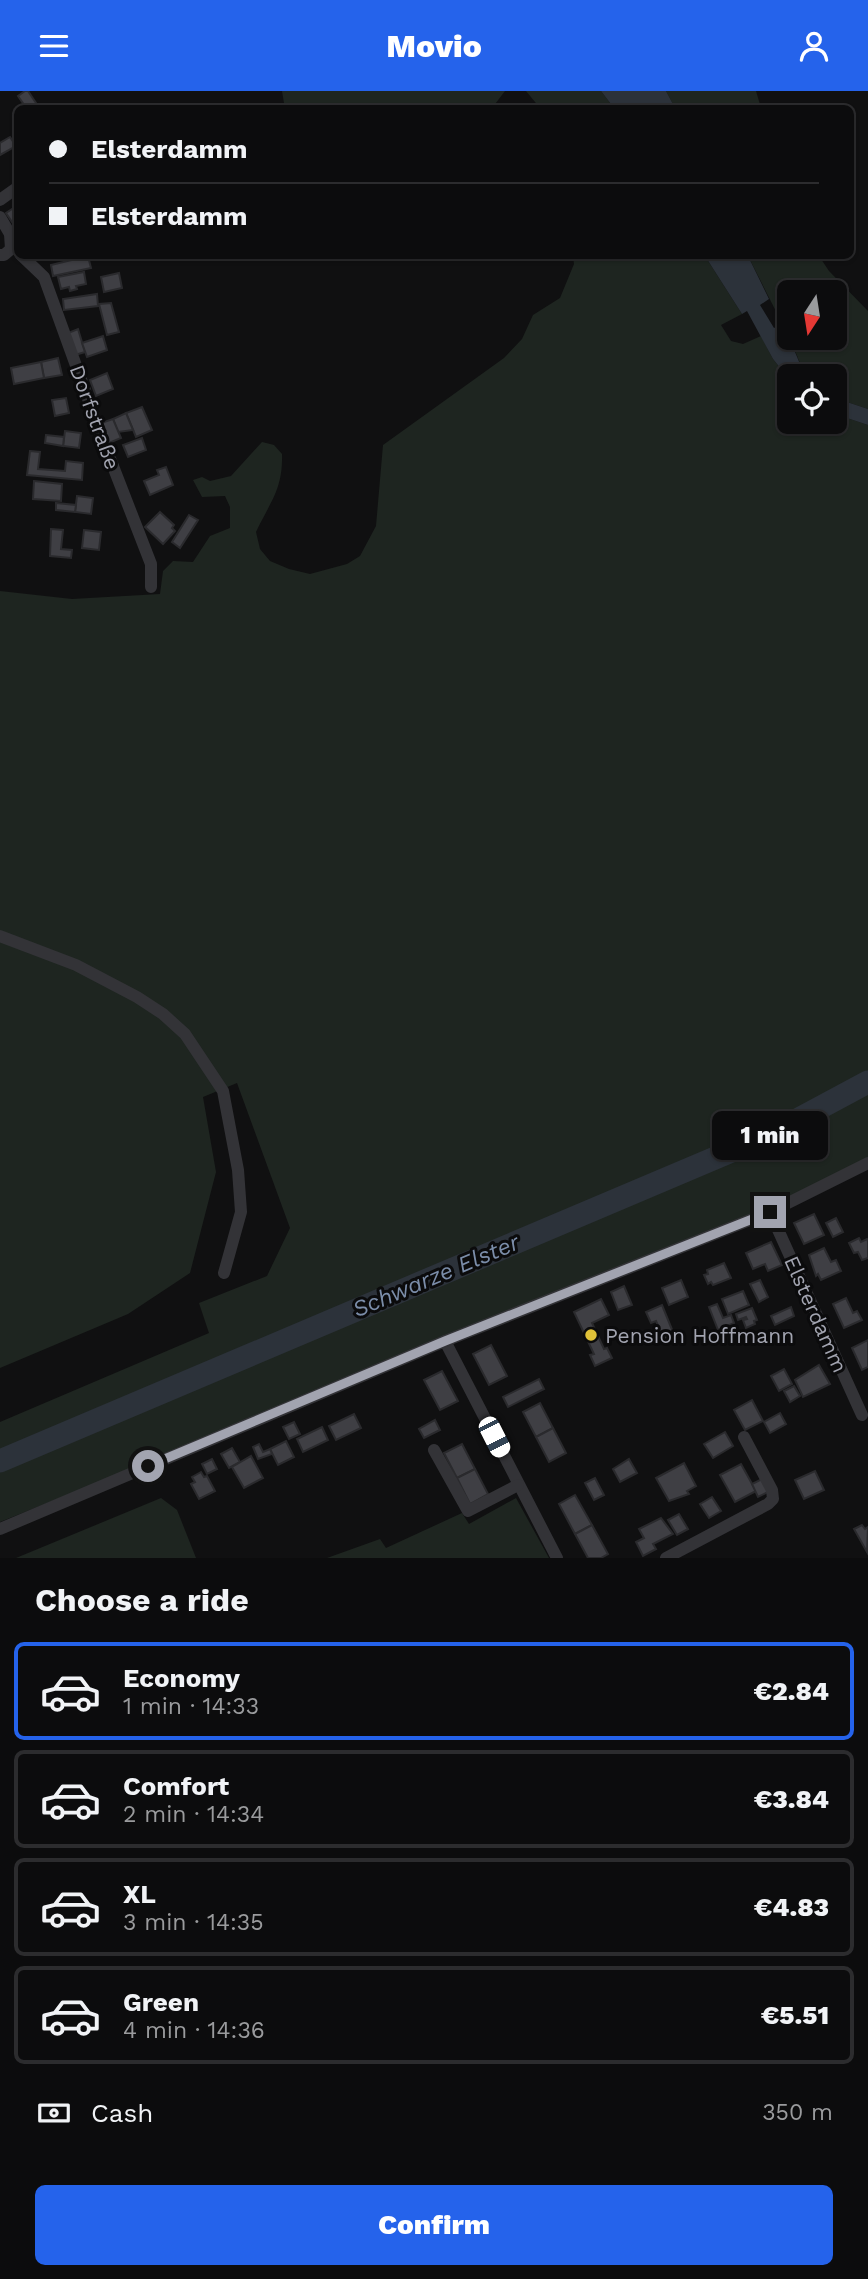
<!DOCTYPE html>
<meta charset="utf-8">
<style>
:root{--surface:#0c0c0d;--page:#1a1a1b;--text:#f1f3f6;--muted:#9a9b9d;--line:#2c2c2e;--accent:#2563eb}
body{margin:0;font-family:"Work Sans",sans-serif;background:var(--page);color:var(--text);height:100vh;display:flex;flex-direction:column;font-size:26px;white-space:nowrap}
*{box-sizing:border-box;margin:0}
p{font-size:23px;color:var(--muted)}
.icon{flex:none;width:38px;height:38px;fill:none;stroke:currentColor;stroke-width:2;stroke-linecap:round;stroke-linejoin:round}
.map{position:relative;height:1467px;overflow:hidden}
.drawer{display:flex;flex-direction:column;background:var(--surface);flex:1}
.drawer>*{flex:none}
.banner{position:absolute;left:14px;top:14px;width:840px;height:154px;border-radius:10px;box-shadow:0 2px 5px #0004,0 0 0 2px var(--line);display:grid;align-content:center;height:154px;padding:0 35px;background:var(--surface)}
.needle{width:46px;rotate:192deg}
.buttons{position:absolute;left:777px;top:189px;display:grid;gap:14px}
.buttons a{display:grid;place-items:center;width:70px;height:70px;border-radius:10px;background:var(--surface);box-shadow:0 2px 5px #0004,0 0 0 2px var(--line);font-size:35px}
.end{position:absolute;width:32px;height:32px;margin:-16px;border:9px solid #a2a4b0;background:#111;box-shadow:0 0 0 4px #111}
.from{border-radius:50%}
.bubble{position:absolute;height:49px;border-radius:10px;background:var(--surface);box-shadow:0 2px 5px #0004,0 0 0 2px var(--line);font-size:23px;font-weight:800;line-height:49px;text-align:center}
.car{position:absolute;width:21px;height:42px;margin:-21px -10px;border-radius:9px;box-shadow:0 0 5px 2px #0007;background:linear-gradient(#fff 24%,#345 0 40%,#fff 0 76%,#345 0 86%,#fff 0)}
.banner b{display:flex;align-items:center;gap:24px;height:66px;font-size:26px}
.banner b+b{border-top:2px solid var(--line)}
.banner i{width:18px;height:18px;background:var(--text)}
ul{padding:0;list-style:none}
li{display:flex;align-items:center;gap:21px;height:98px;margin:0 14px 10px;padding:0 21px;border:4px solid var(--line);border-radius:10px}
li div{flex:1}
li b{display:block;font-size:26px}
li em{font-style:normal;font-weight:800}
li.selected{border-color:var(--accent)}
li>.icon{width:63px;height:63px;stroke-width:1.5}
h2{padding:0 35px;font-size:32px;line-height:84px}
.pay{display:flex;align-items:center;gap:18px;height:77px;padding:0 35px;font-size:26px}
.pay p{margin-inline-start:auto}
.button{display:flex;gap:14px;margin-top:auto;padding:14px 35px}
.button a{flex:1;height:80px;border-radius:10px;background:var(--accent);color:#fff;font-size:28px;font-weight:800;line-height:80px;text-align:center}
header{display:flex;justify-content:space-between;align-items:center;height:91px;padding:0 35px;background:var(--accent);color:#fff;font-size:32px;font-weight:800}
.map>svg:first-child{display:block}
</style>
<header><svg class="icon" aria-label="menu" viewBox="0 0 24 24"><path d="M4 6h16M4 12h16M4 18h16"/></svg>Movio<svg class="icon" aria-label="person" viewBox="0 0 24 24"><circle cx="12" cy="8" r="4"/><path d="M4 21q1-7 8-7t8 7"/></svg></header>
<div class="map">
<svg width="868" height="1467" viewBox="0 0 868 1467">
<rect width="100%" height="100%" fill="#101011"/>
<g fill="#1e2520">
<polygon points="282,0 505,0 492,17 285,18"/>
<polygon points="526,0 601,0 614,17 540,17"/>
<polygon points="666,0 756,0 761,17 675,17"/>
<path d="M573 165H705L742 223 721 234 731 250 743 253 761 245 773 268 789 288V331H835V323L868 334V1072L770 1121 0 1431V1331L209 1242 199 1212 267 1185 290 1137 237 992 203 1006 216 1081 190 1182 128 1223 0 1277V500L72 508 160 503 163 480 173 470 193 471 210 445 230 437V416L225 405 202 406 193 389 202 386 210 390 231 385 262 351 274 354 282 363C283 399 270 411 256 441L260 458 270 470 289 478 310 483 347 473 360 465 376 435 383 354 504 267 522 248 533 224 560 207 574 173Z"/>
<polygon points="748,165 819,165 829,180 868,220 868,318 835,307 835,285 805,285 790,247 835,247 835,201 789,201 789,246"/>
<polygon points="161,1407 177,1419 196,1467 16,1467"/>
<polygon points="516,1407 549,1467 327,1467 380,1448 386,1457 462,1422 469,1433"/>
</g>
<g fill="#2c323a">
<polygon points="601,0 666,0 675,17 614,17"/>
<polygon points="705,165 748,165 769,208 760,214 774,237 783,232 805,285 789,285 789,288 773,268 747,220 742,223"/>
<polygon points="835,307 868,318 868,334 835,323"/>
</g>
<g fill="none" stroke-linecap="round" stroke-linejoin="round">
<polyline stroke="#2c323a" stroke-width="23" points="0,1370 767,1045 868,991"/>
</g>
<g fill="#3f3f44" stroke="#2a2a2d" stroke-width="2">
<polygon points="25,0 28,0 40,18 27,18 18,5"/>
<polygon points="10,46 16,55 0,64 0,52"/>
<polygon points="18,114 18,140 6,122"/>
<polygon points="88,165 91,177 53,185 51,174"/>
<polygon points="84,181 86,193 76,195 77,198 70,200 69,196 61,198 58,186"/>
<polygon points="119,182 122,197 104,201 101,186"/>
<polygon points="97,203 98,215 64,219 63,208"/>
<polygon points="111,212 119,241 107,244 99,213"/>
<polygon points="78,238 85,261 75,264 68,242"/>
<polygon points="103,245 107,259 87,266 82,252"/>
<polygon points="58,267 62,284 44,287 41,271"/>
<polygon points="41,271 44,287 14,293 11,277"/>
<polygon points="107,282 113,298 96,305 90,289"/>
<polygon points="66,307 69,322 55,325 52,309"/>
<polygon points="142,316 152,339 136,346 126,322"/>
<polygon points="126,322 133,339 118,341 113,328"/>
<polygon points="113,328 121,347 109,352 101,332"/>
<polygon points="65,340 81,342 79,357 63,355"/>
<polygon points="46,344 64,346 63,355 45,352"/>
<polygon points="142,347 146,359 128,366 123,354"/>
<polygon points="30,360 40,361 38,378 65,380 66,370 83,372 82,389 27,384"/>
<polygon points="166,376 173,394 150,404 144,390 159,384 157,379"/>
<polygon points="34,390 62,393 61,410 33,408"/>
<polygon points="77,405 93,407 91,423 75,421"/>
<polygon points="56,412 76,414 75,421 56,419"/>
<polygon points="160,421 174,434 172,437 175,440 163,453 145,436"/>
<polygon points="189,424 198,429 180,457 172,451"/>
<polygon points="51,438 63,439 61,458 72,459 71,467 50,465"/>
<polygon points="84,439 101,441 99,459 82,457"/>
<polygon points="814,1123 824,1144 804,1153 794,1132"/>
<polygon points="836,1127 843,1141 833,1146 826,1132"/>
<polygon points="859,1147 861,1151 867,1148 868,1150 868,1167 862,1169 858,1161 854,1162 849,1152"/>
<polygon points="771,1151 782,1174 768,1180 765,1173 753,1178 746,1162"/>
<polygon points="824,1157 831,1171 836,1169 841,1180 821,1189 818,1183 816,1185 809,1164"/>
<polygon points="724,1172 731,1187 713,1194 711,1191 708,1193 704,1184 708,1183 707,1179"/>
<polygon points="681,1189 688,1206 669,1214 662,1197"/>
<polygon points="760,1189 768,1206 759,1211 750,1193"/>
<polygon points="624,1195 632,1214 618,1219 611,1201"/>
<polygon points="743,1200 749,1214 728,1223 722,1208"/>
<polygon points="846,1207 853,1222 857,1220 862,1229 844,1237 833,1213"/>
<polygon points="601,1208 609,1224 592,1232 604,1258 607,1257 612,1267 595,1275 590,1264 594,1263 574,1221"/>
<polygon points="717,1213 723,1227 731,1224 734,1232 718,1239 709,1216"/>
<polygon points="662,1214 675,1246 665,1250 656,1230 651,1232 646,1221"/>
<polygon points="791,1216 794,1225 775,1234 771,1225"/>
<polygon points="752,1217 757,1229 754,1230 755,1233 746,1237 743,1229 747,1228 746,1226 738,1229 736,1223"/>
<polygon points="868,1249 868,1276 862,1279 852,1257"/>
<polygon points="491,1254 507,1285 489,1294 473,1263"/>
<polygon points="819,1274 830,1293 803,1306 795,1289"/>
<polygon points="784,1278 792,1293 779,1300 771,1285"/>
<polygon points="442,1280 458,1310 440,1319 424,1289"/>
<polygon points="539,1288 544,1298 508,1316 503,1306"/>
<polygon points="794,1295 800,1305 790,1311 784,1300"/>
<polygon points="752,1309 763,1330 745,1339 734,1319"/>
<polygon points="540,1312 553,1337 536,1346 523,1321"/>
<polygon points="780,1322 786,1333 770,1342 764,1331"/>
<polygon points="354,1323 361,1337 336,1349 329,1335"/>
<polygon points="435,1329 440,1339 424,1347 419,1338"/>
<polygon points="294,1331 300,1343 289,1348 283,1336"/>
<polygon points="322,1336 328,1349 303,1361 297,1348"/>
<polygon points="553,1337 566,1362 549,1371 536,1346"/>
<polygon points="725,1341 733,1355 713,1367 704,1353"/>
<polygon points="286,1350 294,1366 278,1374 270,1358"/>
<polygon points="259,1353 263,1361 270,1358 272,1363 258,1368 253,1356"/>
<polygon points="462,1353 475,1378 457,1387 444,1362"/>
<polygon points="232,1357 240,1371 229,1377 221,1363"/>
<polygon points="251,1365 263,1387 244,1397 232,1376"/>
<polygon points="212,1368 217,1378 207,1383 202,1373"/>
<polygon points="629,1368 637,1382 620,1391 613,1378"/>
<polygon points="684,1372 696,1395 687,1400 689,1403 669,1410 656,1387"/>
<polygon points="741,1373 756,1400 735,1411 720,1384"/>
<polygon points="475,1378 488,1403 470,1413 457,1387"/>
<polygon points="815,1380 824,1399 804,1408 795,1389"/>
<polygon points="201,1381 204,1386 207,1385 215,1400 199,1408 191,1393 195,1391 192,1386"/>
<polygon points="595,1387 604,1404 594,1409 585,1392"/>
<polygon points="762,1388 768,1401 758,1406 752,1393"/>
<polygon points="575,1404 592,1434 575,1443 559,1413"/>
<polygon points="712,1406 721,1420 709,1427 700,1413"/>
<polygon points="679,1423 688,1438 677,1444 668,1429"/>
<polygon points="661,1427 673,1443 653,1453 656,1458 643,1465 636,1451 644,1447 639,1438"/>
<polygon points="592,1434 608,1463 601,1467 588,1467 575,1443"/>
<polygon points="862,1434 865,1438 868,1436 867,1461 854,1438"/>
</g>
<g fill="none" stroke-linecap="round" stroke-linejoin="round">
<g stroke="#333337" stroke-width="12">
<polyline points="0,109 18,96"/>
<polyline points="0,126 10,143 11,158 4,164 0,164"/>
<polyline points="21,164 44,186 104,352 151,473 151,496"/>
<polyline points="0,845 76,874 137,906 163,923 185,943 223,1000 238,1079 241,1121 224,1182"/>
<polyline points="770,1121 862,1324"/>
<polyline points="445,1250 557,1467"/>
<polyline points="434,1359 468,1420 518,1394"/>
<polyline points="0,1438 445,1250 770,1121 868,1072"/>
<polyline points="666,1467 768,1413 773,1408 772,1399 744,1346"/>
</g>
</g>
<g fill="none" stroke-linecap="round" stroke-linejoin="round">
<polyline stroke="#a2a4b0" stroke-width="9" points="148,1375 445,1250 770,1121"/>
</g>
<circle fill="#e0c138" stroke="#0b0b0c" stroke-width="2.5" cx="591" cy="1244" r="7"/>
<g text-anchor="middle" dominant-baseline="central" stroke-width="6" stroke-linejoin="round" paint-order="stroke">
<g font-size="21" fill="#a2a4b0" stroke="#0b0b0c">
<text transform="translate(95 326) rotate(70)">Dorfstraße</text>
<text transform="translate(816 1223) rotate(66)">Elsterdamm</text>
</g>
<g font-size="21" fill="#a2a4b0" stroke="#0b0b0c" text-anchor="start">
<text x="605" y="1244">Pension Hoffmann</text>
</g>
<g font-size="23" font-style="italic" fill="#7b8da9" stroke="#0b0b0c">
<text transform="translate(436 1185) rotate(-23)">Schwarze Elster</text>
</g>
</g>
</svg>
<div class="buttons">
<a><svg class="needle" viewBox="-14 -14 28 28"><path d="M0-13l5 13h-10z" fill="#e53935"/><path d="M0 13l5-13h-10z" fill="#9a9b9d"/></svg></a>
<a><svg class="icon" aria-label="locate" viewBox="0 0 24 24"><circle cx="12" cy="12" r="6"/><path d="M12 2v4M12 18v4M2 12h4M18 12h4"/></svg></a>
</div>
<i class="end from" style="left:148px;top:1375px"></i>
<i class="end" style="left:770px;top:1121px"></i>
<div class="bubble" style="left:712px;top:1020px;width:116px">1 min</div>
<i class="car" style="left:494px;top:1346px;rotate:153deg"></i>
<div class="banner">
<b><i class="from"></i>Elsterdamm</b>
<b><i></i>Elsterdamm</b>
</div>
</div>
<section class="drawer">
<h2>Choose a ride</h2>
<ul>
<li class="selected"><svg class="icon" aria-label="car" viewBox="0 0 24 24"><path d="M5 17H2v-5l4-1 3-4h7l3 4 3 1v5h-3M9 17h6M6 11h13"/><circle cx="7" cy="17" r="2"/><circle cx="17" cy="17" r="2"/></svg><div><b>Economy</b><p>1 min · 14:33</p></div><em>€2.84</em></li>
<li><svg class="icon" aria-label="car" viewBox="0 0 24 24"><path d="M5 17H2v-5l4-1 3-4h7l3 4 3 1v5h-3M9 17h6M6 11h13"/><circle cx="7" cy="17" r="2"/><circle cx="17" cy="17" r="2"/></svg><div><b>Comfort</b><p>2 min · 14:34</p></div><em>€3.84</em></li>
<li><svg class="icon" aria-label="car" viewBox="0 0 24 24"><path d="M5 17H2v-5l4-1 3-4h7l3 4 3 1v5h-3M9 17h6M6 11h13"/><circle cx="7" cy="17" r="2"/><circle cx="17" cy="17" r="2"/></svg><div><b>XL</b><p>3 min · 14:35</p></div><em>€4.83</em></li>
<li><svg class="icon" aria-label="car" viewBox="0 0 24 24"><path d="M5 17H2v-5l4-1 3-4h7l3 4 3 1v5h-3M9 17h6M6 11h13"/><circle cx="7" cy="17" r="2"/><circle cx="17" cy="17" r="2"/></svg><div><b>Green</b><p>4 min · 14:36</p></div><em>€5.51</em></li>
</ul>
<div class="pay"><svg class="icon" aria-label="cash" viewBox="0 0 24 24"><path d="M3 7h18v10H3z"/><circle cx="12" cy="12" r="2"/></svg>Cash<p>350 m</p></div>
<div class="button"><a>Confirm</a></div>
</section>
